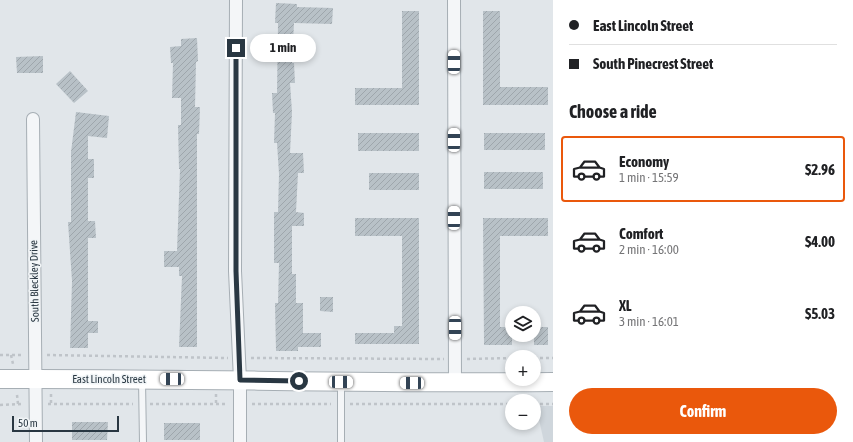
<!DOCTYPE html>
<meta charset="utf-8">
<style>
:root{--surface:#fff;--page:#f2f2f2;--text:#202124;--muted:#757577;--line:#e0e0e0;--accent:#ea580c}
body{margin:0;font-family:"Asap Condensed",sans-serif;background:var(--page);color:var(--text);height:100vh;display:flex;flex-direction:column;font-size:15px;white-space:nowrap}
*{box-sizing:border-box;margin:0}
p{font-size:13px;color:var(--muted)}
.icon{flex:none;width:22px;height:22px;fill:none;stroke:currentColor;stroke-width:2;stroke-linecap:round;stroke-linejoin:round}
.map{position:relative;flex:1;overflow:hidden}
.details{display:flex;flex-direction:column;background:var(--surface);width:300px}
.details>*{flex:none}
.hud{display:grid;align-content:center;height:88px;padding:0 16px;background:var(--surface)}
.controls{position:absolute;left:505px;top:306px;display:grid;gap:8px}
.controls a{display:grid;place-items:center;width:36px;height:36px;border-radius:50%;background:var(--surface);box-shadow:0 2px 6px #0003;font-size:20px}
.scale{position:absolute;left:12px;bottom:10px;width:107px;box-sizing:border-box;padding-left:4px;border:2px solid #293742;border-top:0;font-size:11px;line-height:14px;white-space:nowrap;color:#293742;-webkit-text-stroke:3px #f1f5f7;paint-order:stroke}
.end{position:absolute;width:18px;height:18px;margin:-9px;border:5px solid #293742;background:#fff;box-shadow:0 0 0 2px #fff}
.from{border-radius:50%}
.bubble{position:absolute;height:28px;border-radius:14px;background:var(--surface);box-shadow:0 2px 6px #0003;font-size:13px;font-weight:700;line-height:28px;text-align:center}
.car{position:absolute;width:12px;height:24px;margin:-12px -6px;border-radius:5px;box-shadow:0 0 3px 1px #0007;background:linear-gradient(#fff 24%,#345 0 40%,#fff 0 76%,#345 0 86%,#fff 0)}
.hud b{display:flex;align-items:center;gap:14px;height:38px;font-size:15px}
.hud b+b{border-top:1px solid var(--line)}
.hud i{width:10px;height:10px;background:var(--text)}
ul{padding:0;list-style:none}
li{display:flex;align-items:center;gap:12px;height:66px;margin:0 8px 6px;padding:0 8px;border:2px solid transparent;border-radius:4px}
li div{flex:1}
li b{display:block;font-size:15px}
li em{font-style:normal;font-weight:700}
li.current{border-color:var(--accent)}
li>.icon{width:36px;height:36px;stroke-width:1.5}
h2{padding:0 16px;font-size:18px;line-height:48px}
.action{display:flex;gap:8px;margin-top:auto;padding:8px 16px}
.action a{flex:1;height:46px;border-radius:24px;background:var(--accent);color:#fff;font-size:16px;font-weight:700;line-height:46px;text-align:center}
main{display:flex;flex:1;min-height:0}
.map>svg:first-child{display:block}
</style>
<main>
<div class="map">
<svg width="553" height="442" viewBox="0 0 553 442">
<defs>
<pattern id="building-hatch" width="6" height="6" patternUnits="userSpaceOnUse"><rect width="6" height="6" fill="#b8c1c7"/><path d="M-1 1l2-2M0 6l6-6M5 7l2-2" fill="none" stroke="#9ea6ac"/></pattern>
</defs>
<rect width="100%" height="100%" fill="#e1e6ea"/>
<polygon fill="#cfd6dc" points="536,406 553,406 553,442 544,442"/>
<g fill="url(#building-hatch)">
<polygon points="276,3 297,4 297,7 333,8 332,24 294,23 292,63 294,63 295,83 290,83 292,112 290,153 303,153 304,173 298,173 296,212 304,213 304,226 292,226 292,274 296,274 296,303 303,303 303,333 321,333 321,347 298,347 298,351 276,351 275,303 278,303 279,263 274,263 274,212 278,212 279,174 277,143 274,143 275,113 273,113 272,93 277,93 278,23 275,23"/>
<polygon points="402,11 419,11 419,105 355,105 355,88 402,88"/>
<polygon points="483,11 500,11 500,87 548,87 548,105 483,105"/>
<polygon points="197,38 198,61 196,62 195,107 200,107 199,134 197,134 197,347 179,347 182,276 179,276 179,267 164,267 164,251 177,251 180,169 179,169 178,125 181,125 181,98 172,98 173,63 171,63 170,47 181,46 181,39"/>
<polygon points="43,56 43,73 17,73 16,57"/>
<polygon points="70,71 88,91 74,103 56,84"/>
<polygon points="76,112 109,116 107,138 88,136 88,159 94,159 94,178 88,178 88,221 95,221 96,238 88,238 88,321 98,321 98,333 88,333 88,348 70,348 72,281 68,222 71,222 71,152"/>
<rect x="358" y="133" width="61" height="18"/>
<rect x="484" y="133" width="61" height="17"/>
<rect x="484" y="172" width="59" height="17"/>
<rect x="369" y="173" width="50" height="17"/>
<polygon points="355,218 419,218 419,344 355,344 355,333 394,333 394,326 402,326 402,236 355,236"/>
<polygon points="483,218 548,218 548,236 500,236 500,327 512,327 512,345 484,345"/>
<polygon points="320,297 333,297 333,312 320,311"/>
<rect x="534" y="327" width="14" height="18"/>
<polygon points="72,422 108,422 107,440 72,440"/>
<rect x="164" y="423" width="36" height="17"/>
</g>
<g fill="none" stroke-linecap="round" stroke-linejoin="round">
<defs>
<g id="lane">
<polyline points="142,380 143,442"/>
<polyline points="341,383 341,442"/>
</g>
<g id="street">
<polyline points="236,0 235,271 240,380 240,442"/>
<polyline points="454,0 455,384"/>
<polyline points="33,119 36,442"/>
</g>
<path id="secondary" d="M0 379C184 378 369 384 553 382"/>
</defs>
<use href="#lane" stroke="#a6aeb4" stroke-width="8"/>
<use href="#street" stroke="#a6aeb4" stroke-width="14"/>
<use href="#secondary" stroke="#a6aeb4" stroke-width="20"/>
<g stroke="#bfc4c9" stroke-width="2.5" stroke-dasharray="3 3" stroke-linecap="butt">
<polyline points="0,355 24,355"/>
<polyline points="11,355 13,364"/>
<polyline points="47,355 228,358"/>
<polyline points="251,358 444,359"/>
<polyline points="534,358 553,358"/>
<polyline points="467,359 512,358"/>
<polyline points="51,394 51,404"/>
<polyline points="216,394 216,404"/>
<polyline points="17,395 18,404"/>
<polyline points="48,404 133,404"/>
<polyline points="150,404 227,404"/>
<polyline points="252,404 331,404"/>
<polyline points="350,404 512,404"/>
<polyline points="534,404 553,404"/>
<polyline points="0,405 23,404"/>
</g>
<use href="#lane" stroke="#f4f6f8" stroke-width="6"/>
<use href="#street" stroke="#f4f6f8" stroke-width="12"/>
<use href="#secondary" stroke="#fff" stroke-width="18"/>
</g>
<g fill="none" stroke-linecap="round" stroke-linejoin="round">
<polyline stroke="#293742" stroke-width="5" points="236,48 236,271 240,380 299,381"/>
</g>
<g text-anchor="middle" dominant-baseline="central" stroke-width="3" stroke-linejoin="round" paint-order="stroke">
<g font-size="11" fill="#293742" stroke="#f1f5f7">
<text transform="translate(34 281) rotate(-91)">South Bleckley Drive</text>
<text x="109" y="379">East Lincoln Street</text>
</g>
</g>
</svg>
<div class="controls">
<a><svg class="icon" aria-label="layers" viewBox="0 0 24 24"><path d="M12 4l9 5-9 5-9-5zM3 14l9 5 9-5"/></svg></a>
<a>+</a>
<a>−</a>
</div>
<div class="scale">50 m</div>
<i class="end from" style="left:299px;top:381px"></i>
<i class="end" style="left:236px;top:48px"></i>
<div class="bubble" style="left:250px;top:34px;width:66px">1 min</div>
<i class="car" style="left:454px;top:62px;rotate:0deg"></i>
<i class="car" style="left:454px;top:140px;rotate:0deg"></i>
<i class="car" style="left:454px;top:218px;rotate:0deg"></i>
<i class="car" style="left:455px;top:328px;rotate:180deg"></i>
<i class="car" style="left:172px;top:379px;rotate:271deg"></i>
<i class="car" style="left:341px;top:382px;rotate:91deg"></i>
<i class="car" style="left:412px;top:383px;rotate:271deg"></i>
</div>
<section class="details">
<div class="hud">
<b><i class="from"></i>East Lincoln Street</b>
<b><i></i>South Pinecrest Street</b>
</div>
<h2>Choose a ride</h2>
<ul>
<li class="current"><svg class="icon" aria-label="car" viewBox="0 0 24 24"><path d="M5 17H2v-5l4-1 3-4h7l3 4 3 1v5h-3M9 17h6M6 11h13"/><circle cx="7" cy="17" r="2"/><circle cx="17" cy="17" r="2"/></svg><div><b>Economy</b><p>1 min · 15:59</p></div><em>$2.96</em></li>
<li><svg class="icon" aria-label="car" viewBox="0 0 24 24"><path d="M5 17H2v-5l4-1 3-4h7l3 4 3 1v5h-3M9 17h6M6 11h13"/><circle cx="7" cy="17" r="2"/><circle cx="17" cy="17" r="2"/></svg><div><b>Comfort</b><p>2 min · 16:00</p></div><em>$4.00</em></li>
<li><svg class="icon" aria-label="car" viewBox="0 0 24 24"><path d="M5 17H2v-5l4-1 3-4h7l3 4 3 1v5h-3M9 17h6M6 11h13"/><circle cx="7" cy="17" r="2"/><circle cx="17" cy="17" r="2"/></svg><div><b>XL</b><p>3 min · 16:01</p></div><em>$5.03</em></li>
</ul>
<div class="action"><a>Confirm</a></div>
</section>
</main>
